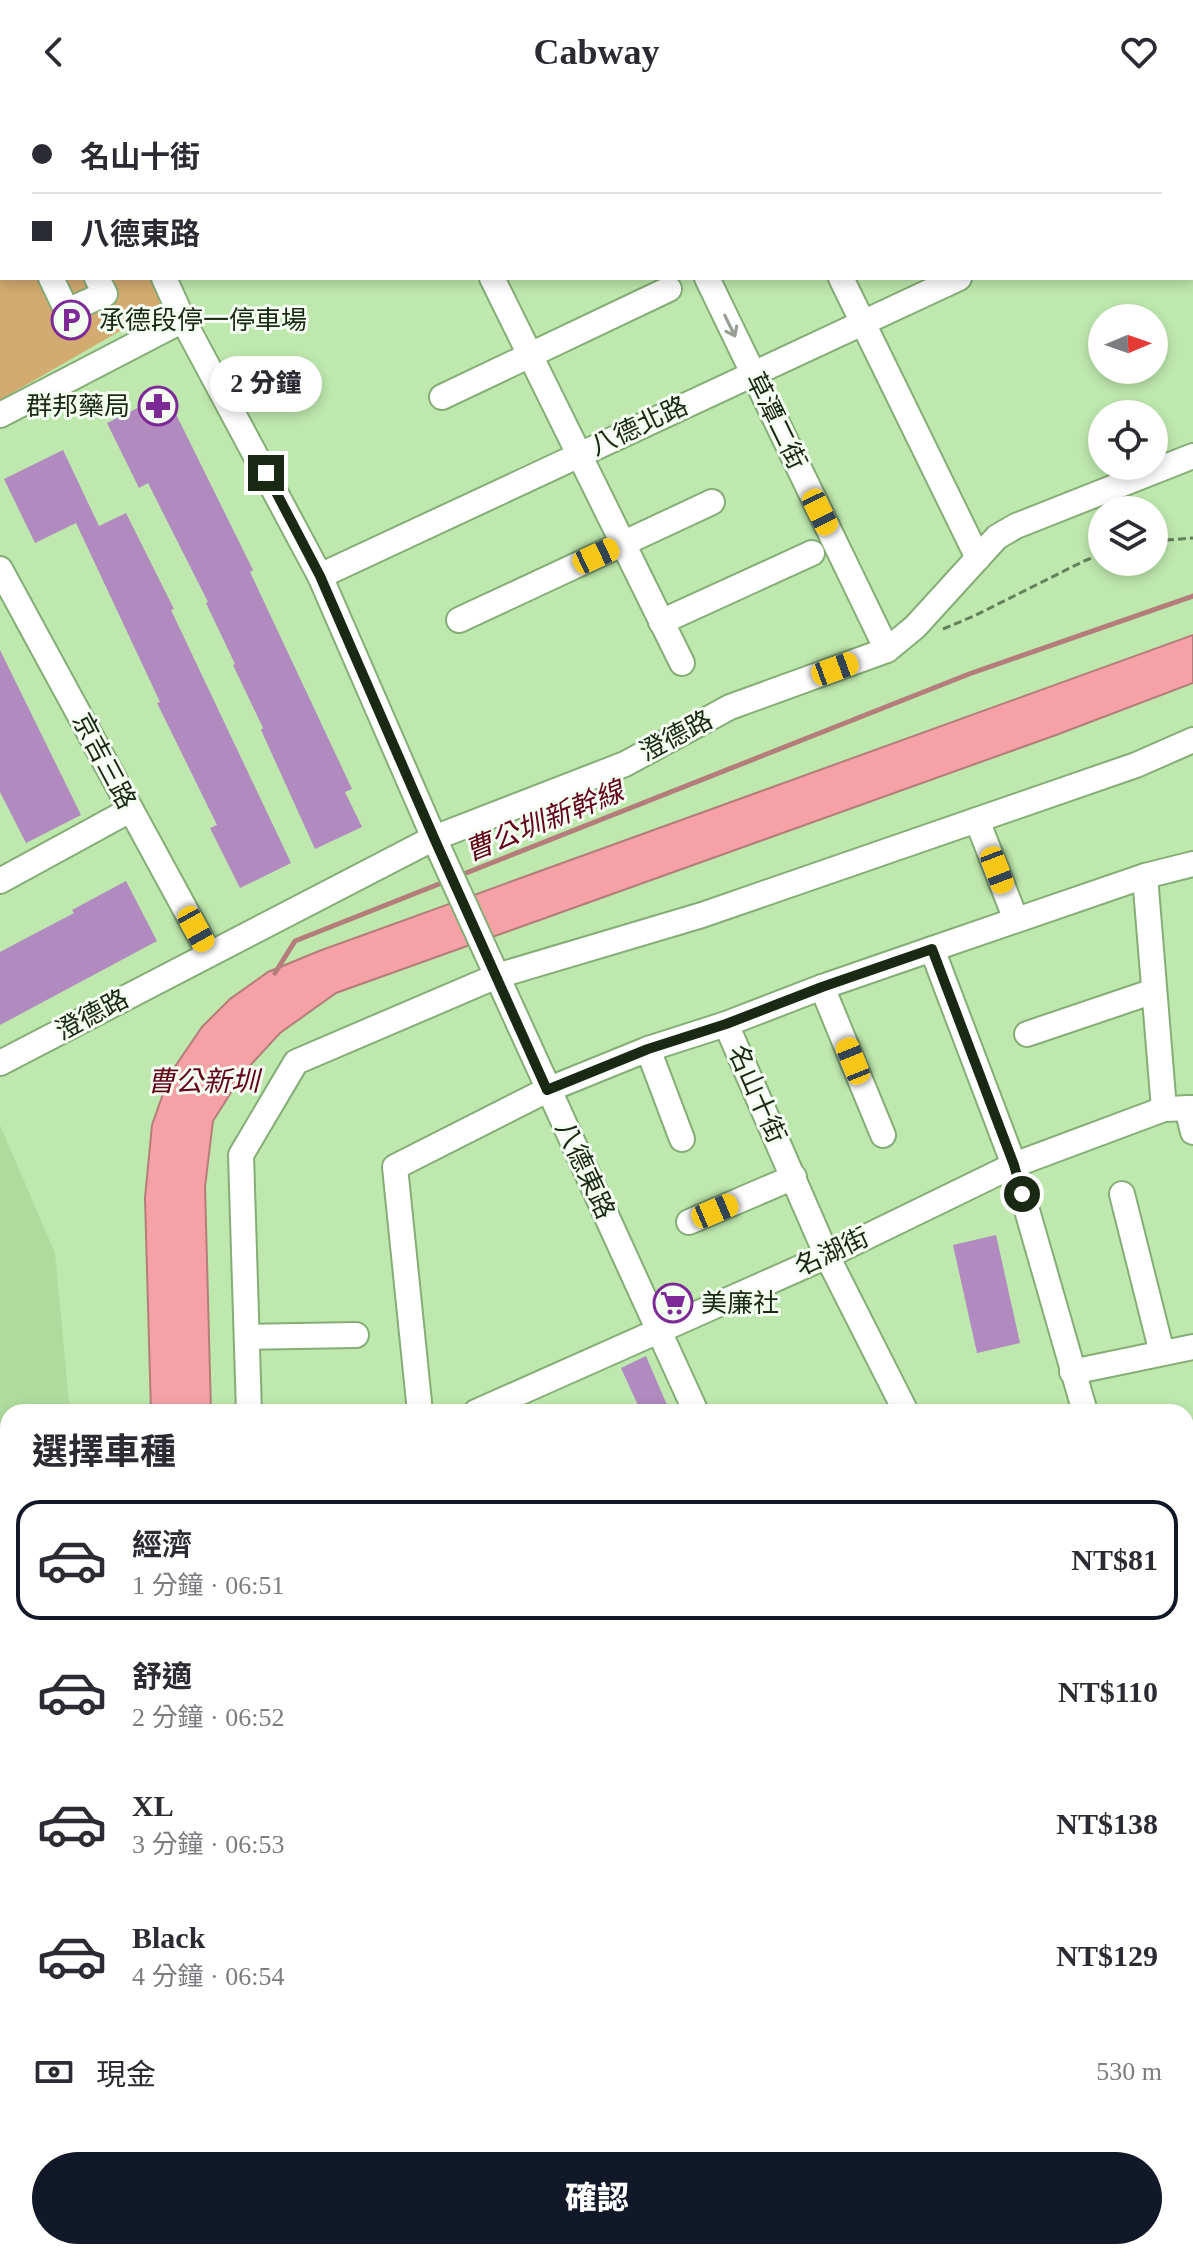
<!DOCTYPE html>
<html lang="zh-TW">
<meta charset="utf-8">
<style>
:root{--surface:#fff;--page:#f2f2f3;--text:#2b2b33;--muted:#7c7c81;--line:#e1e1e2;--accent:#111827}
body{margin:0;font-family:"Times New Roman","Noto Sans TC",serif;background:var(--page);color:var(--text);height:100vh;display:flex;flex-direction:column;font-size:30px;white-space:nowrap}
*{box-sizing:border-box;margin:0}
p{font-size:26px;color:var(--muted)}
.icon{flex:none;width:44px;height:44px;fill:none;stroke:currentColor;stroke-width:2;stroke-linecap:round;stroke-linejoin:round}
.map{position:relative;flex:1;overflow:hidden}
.drawer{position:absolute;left:0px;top:1300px;width:1194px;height:856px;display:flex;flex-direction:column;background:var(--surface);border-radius:24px 24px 0 0;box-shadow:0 4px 12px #0003}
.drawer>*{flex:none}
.top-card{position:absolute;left:0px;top:0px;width:1194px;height:176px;box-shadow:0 4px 12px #0003;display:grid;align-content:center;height:176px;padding:0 32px;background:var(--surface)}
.needle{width:52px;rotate:88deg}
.fabs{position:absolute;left:1088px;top:200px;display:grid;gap:16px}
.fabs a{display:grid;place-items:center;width:80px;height:80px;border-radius:50%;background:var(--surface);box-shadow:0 4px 12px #0003;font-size:40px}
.end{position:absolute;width:36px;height:36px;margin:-18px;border:10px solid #1a2913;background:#fff;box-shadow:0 0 0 4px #fff}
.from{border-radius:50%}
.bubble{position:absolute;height:56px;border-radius:28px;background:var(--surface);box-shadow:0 4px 12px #0003;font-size:26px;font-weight:800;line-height:56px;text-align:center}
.car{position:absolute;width:24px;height:48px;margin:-24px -12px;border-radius:10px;box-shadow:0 0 6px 2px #0007;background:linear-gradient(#f5c518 24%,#345 0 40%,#f5c518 0 76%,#345 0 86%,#f5c518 0)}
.top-card b{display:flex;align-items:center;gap:28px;height:76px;font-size:30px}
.top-card b+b{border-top:2px solid var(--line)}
.top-card i{width:20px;height:20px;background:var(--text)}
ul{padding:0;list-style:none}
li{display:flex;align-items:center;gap:24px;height:120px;margin:0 16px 12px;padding:0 16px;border:4px solid transparent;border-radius:24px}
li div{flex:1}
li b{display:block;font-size:30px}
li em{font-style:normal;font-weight:800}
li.on{border-color:var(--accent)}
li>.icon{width:72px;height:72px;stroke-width:1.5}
h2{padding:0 32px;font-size:36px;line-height:96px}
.pay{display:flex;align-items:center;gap:20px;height:88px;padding:0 32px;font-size:30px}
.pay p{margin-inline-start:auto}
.cta{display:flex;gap:16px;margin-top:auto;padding:16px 32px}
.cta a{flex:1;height:92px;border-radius:48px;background:var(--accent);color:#fff;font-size:32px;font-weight:800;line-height:92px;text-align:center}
header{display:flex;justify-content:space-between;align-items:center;height:104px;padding:0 32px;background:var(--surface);font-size:36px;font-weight:800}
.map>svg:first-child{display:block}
</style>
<header><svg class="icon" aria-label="back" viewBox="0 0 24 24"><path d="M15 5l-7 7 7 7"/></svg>Cabway<svg class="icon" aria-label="heart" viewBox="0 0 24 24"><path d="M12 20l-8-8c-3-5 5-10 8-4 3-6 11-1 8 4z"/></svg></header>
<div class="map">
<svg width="1193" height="2156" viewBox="0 0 1193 2156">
<rect width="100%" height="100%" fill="#bee8ae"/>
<polygon fill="#afdc9d" points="0,1021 55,1149 70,1308 8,1308 8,1884 0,1888"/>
<g fill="#d3ab70">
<polygon points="0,0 77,2 2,2 2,174 155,174 167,200 0,296"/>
<polygon points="887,0 1193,0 1193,44 1192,2"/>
<polygon points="1193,1470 1193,1838 1186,1839 1186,1471"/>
<polygon points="761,2148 806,2148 803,2156 779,2156"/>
</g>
<g fill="#f6a1a5" stroke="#b47d79" stroke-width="2">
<polygon points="1193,531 1193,579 1056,631 336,889 280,929 244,968 213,1017 205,1083 211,1308 151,1308 145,1094 152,1021 170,970 202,923 230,895 268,868 319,847"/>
<polygon points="8,1896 8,1968 0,1972 0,1901"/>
</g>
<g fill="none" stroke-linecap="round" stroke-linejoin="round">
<g stroke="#b47d79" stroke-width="5">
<polyline points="549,0 550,2"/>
<polyline points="461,771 969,570 1193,492"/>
<polyline points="275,869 295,837 444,778"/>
</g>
</g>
<g fill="#b18abf">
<polygon points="166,290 253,466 250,468 352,685 345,688 362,723 315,745 261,626 263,624 233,561 235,560 206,499 208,498 148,379 139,384 107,319"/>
<polygon points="63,346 99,422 126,409 174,505 171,506 291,759 240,784 210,724 217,721 157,599 160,598 76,419 35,439 4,375"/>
<polygon points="0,546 81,711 26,739 0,688"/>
<polygon points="126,777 157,837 0,921 0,848 74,809 72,806"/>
<polygon points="996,1131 1020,1239 977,1249 953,1141"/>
<polygon points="646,1252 670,1308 641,1308 621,1264"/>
</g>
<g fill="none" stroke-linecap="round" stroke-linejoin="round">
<defs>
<g id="minor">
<polyline points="83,0 84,2"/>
<polyline points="406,0 407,2"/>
<polyline points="623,0 624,2"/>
<polyline points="756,0 757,2"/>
<polyline points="0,17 2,16"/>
<polyline points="0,62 2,67"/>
<polyline points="1192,68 1193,67"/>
<polyline points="51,174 67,207 105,190 97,174"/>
<polyline points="164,174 183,216 320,472 434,734 696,1308"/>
<polyline points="492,174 682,559"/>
<polyline points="707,174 887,546"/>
<polyline points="841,174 978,454"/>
<polyline points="442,293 669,185"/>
<polyline points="0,311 183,216"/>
<polyline points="0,465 209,849"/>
<polyline points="320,472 959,174"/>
<polyline points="459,516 712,398"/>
<polyline points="661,518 812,449"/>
<polyline points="977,716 1016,816"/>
<polyline points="0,777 130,706"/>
<polyline points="932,845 1145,772"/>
<polyline points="822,883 883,1031"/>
<polyline points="726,920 827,1152 906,1308"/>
<polyline points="1027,930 1154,887"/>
<polyline points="648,945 682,1035"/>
<polyline points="0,959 434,734 625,660 730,603 887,546 915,523 997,433 1016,422 1193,352"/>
<polyline points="1187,1004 1193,1028"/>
<polyline points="1164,1005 1145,772 1193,760"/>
<polyline points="1122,1090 1162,1249"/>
<polyline points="689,1118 794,1073"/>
<polyline points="247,1233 356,1231"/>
<polyline points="1072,1268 1193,1243"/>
<polyline points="249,1308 241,1051 296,958 497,872 702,811 1136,661 1193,636"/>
<polyline points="420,1308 395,1063 547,986 648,945 726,920 822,883 932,845 1014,1061 1085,1308"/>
<polyline points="476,1308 827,1152 1014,1061 1164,1005 1193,1004"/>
<polyline points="1186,1988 1192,2156"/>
<polyline points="0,2096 8,2092"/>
<polyline points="90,2148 94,2156"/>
<polyline points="154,2148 159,2156"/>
<polyline points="211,2148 216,2156"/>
<polyline points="262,2148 268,2156"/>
<polyline points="317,2148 324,2156"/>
<polyline points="447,2148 455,2156"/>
<polyline points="733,2148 750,2156"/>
<polyline points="385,2156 394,2148"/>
<polyline points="594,2156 600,2148"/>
<polyline points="821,2156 826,2148"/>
<polyline points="1007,2156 1009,2148"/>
</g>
</defs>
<use href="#minor" stroke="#85ad76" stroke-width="28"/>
<g stroke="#65815a" stroke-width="3" stroke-dasharray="8 4" stroke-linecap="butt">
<polyline points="1154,437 1193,434"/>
<polyline points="943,525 974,512 1084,457 1102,450"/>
</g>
<use href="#minor" stroke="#fff" stroke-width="24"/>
</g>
<defs><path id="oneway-shaft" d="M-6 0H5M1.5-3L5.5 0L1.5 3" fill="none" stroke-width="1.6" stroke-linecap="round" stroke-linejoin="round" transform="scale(2)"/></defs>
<use stroke="#989f95" href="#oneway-shaft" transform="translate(730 222) rotate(64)"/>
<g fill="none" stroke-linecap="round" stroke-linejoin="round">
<polyline stroke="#1a2913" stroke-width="10" points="266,369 320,472 434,734 547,986 648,945 726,920 822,883 932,845 1014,1061 1022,1090"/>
</g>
<defs>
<symbol id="parking-ring" viewBox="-11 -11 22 22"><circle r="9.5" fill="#f5fef2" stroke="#7e2998" stroke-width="1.5"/><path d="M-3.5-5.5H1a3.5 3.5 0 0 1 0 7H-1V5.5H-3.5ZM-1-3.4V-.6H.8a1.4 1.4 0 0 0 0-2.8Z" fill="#7e2998"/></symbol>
<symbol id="pharmacy-ring" viewBox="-11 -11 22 22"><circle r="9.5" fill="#f5fef2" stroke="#7e2998" stroke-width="1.5"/><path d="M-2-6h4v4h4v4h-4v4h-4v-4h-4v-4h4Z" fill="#7e2998"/></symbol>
<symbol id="supermarket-ring" viewBox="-11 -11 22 22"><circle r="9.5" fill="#f5fef2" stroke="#7e2998" stroke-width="1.5"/><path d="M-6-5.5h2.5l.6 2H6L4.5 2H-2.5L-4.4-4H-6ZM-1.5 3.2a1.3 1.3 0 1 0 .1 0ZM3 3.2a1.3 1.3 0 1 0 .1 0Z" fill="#7e2998"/></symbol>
</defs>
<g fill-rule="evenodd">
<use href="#parking-ring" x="49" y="194" width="44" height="44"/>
<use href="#pharmacy-ring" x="136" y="280" width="44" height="44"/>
<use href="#supermarket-ring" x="651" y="1177" width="44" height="44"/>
</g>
<g text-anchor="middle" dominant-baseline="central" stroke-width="6" stroke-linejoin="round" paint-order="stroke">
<g font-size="26" fill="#1a2913" stroke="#f5fef2" text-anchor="start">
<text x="99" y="216">承德段停一停車場</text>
<text x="130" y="302" text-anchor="end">群邦藥局</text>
<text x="701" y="1199">美廉社</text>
</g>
<g font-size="26" fill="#1a2913" stroke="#f5fef2">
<text transform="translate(776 317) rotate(64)">草潭二街</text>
<text transform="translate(639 322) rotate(-25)">八德北路</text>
<text transform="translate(676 632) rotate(-28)">澄德路</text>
<text transform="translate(104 657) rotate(62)">京吉三路</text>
<text transform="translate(92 911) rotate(-28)">澄德路</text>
<text transform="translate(757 990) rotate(66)">名山十街</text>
<text transform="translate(585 1066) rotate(65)">八德東路</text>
<text transform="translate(832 1148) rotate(-25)">名湖街</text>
</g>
<g font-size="28" font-style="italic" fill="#63031a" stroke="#f5fef2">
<text transform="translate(544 717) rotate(-22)">曹公圳新幹線</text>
<text x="203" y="977">曹公新圳</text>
</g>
</g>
</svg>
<div class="fabs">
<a><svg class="needle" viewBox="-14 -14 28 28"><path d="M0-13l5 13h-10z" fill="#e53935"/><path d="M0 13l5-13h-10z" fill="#7c7c81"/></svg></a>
<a><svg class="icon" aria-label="locate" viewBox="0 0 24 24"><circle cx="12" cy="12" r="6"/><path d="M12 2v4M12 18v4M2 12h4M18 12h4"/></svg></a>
<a><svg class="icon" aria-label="layers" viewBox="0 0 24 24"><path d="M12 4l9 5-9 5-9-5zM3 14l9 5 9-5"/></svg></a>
</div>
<i class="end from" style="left:1022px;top:1090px"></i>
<i class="end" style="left:266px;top:369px"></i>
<div class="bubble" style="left:210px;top:252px;width:112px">2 分鐘</div>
<i class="car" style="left:820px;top:408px;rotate:154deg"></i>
<i class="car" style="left:596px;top:452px;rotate:65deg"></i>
<i class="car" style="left:835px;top:565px;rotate:70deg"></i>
<i class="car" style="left:997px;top:766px;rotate:159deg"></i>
<i class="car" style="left:196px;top:825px;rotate:151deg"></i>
<i class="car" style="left:853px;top:957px;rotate:338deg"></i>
<i class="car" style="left:715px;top:1107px;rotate:67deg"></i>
<div class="top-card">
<b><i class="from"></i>名山十街</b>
<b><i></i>八德東路</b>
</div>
<section class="drawer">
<h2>選擇車種</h2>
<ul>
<li class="on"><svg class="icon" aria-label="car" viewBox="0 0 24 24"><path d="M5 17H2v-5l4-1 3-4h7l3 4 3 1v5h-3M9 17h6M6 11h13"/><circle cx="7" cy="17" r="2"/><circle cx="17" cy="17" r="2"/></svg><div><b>經濟</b><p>1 分鐘 · 06:51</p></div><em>NT$81</em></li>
<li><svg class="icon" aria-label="car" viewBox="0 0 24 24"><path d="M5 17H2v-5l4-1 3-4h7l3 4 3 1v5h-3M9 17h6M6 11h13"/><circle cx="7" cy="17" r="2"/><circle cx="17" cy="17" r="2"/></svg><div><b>舒適</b><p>2 分鐘 · 06:52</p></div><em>NT$110</em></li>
<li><svg class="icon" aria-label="car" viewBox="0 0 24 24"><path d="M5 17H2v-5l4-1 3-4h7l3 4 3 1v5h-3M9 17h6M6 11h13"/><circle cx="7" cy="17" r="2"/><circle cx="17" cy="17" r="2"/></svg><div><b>XL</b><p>3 分鐘 · 06:53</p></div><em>NT$138</em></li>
<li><svg class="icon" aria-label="car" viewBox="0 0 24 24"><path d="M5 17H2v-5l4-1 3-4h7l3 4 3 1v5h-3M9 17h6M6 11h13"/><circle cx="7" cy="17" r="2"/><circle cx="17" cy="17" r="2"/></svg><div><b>Black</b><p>4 分鐘 · 06:54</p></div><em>NT$129</em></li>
</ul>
<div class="pay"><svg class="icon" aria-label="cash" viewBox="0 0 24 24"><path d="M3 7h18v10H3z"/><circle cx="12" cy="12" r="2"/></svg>現金<p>530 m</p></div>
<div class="cta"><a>確認</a></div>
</section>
</div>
